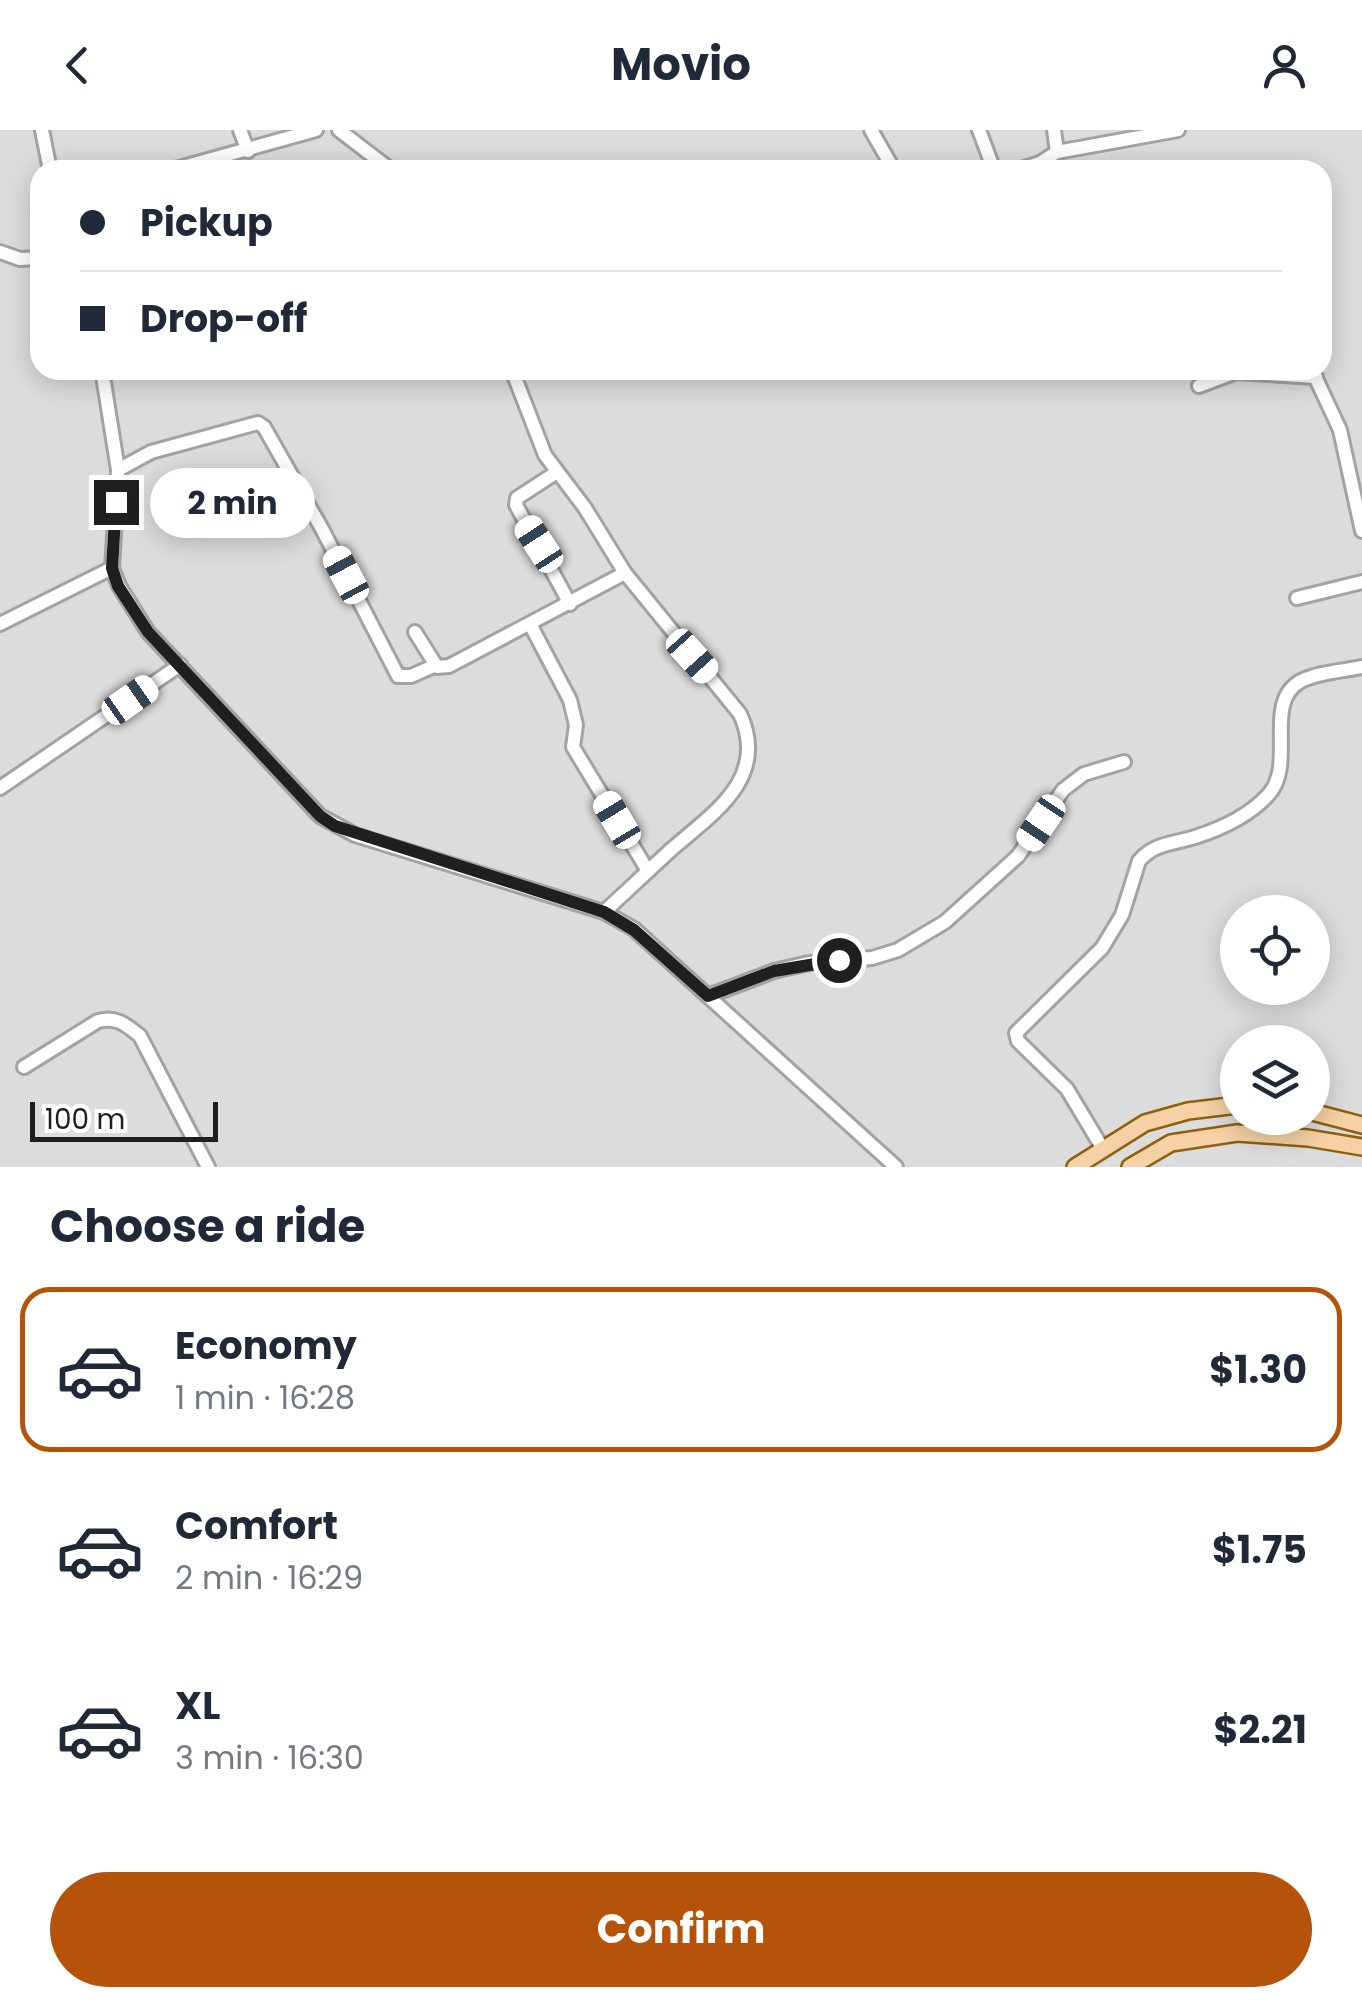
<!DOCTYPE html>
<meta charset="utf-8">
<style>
:root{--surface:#fff;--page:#f6f6f7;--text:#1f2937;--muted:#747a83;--line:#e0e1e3;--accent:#b45309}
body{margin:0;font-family:Poppins,sans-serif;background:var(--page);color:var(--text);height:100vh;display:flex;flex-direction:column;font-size:38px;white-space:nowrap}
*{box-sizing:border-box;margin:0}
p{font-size:32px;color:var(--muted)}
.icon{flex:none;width:55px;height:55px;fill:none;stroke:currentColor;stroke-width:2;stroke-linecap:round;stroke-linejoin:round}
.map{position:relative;height:1037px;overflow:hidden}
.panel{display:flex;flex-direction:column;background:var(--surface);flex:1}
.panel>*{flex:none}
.guide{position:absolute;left:30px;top:30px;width:1302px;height:220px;border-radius:30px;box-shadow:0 5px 25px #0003;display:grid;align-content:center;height:220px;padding:0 50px;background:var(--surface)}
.fabs{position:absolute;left:1220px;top:765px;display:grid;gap:20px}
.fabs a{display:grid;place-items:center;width:110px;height:110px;border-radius:50%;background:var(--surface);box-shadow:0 5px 25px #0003;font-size:50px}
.scale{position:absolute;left:30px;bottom:25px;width:188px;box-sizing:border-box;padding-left:10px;border:5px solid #1f1f1f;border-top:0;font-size:28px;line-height:35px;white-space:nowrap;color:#1f1f1f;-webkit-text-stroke:8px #fff;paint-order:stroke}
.end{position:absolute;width:45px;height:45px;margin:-22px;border:12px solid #1f1f1f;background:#fff;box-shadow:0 0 0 5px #fff}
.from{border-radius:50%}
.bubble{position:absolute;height:70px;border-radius:35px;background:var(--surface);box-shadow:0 5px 25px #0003;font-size:32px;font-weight:700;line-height:70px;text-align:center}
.car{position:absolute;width:30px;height:60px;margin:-30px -15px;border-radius:12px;box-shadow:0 0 8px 2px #0007;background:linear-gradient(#fff 24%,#345 0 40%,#fff 0 76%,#345 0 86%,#fff 0)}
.guide b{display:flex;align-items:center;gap:35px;height:95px;font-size:38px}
.guide b+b{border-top:2px solid var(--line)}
.guide i{width:25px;height:25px;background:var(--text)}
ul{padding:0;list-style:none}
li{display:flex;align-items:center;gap:30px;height:165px;margin:0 20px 15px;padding:0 30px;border:5px solid transparent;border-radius:30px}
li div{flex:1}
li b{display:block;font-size:38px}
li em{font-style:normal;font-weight:700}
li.current{border-color:var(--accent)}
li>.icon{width:90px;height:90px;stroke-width:1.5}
h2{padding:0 50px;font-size:45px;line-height:120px}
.button{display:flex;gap:20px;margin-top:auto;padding:20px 50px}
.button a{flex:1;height:115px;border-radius:60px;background:var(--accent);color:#fff;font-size:40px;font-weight:700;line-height:115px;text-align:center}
header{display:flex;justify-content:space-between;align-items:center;height:130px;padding:0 50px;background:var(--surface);font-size:45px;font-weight:700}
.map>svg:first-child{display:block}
</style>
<header><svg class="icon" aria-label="back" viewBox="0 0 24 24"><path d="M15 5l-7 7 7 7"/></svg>Movio<svg class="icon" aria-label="person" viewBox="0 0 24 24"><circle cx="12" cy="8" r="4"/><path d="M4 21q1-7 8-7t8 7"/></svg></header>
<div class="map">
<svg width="1362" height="1037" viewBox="0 0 1362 1037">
<rect width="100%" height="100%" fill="#efece6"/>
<path fill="#dddcdc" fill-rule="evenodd" d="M0 0H1362V1037H0ZM40 40H1322V240H40ZM1238 782H1312V858H1238ZM1238 912H1312V988H1238Z"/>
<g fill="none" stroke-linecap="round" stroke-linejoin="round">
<defs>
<g id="minor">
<polyline points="42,0 50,40"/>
<polyline points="240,0 248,21"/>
<polyline points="339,0 391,40"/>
<polyline points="871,0 894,40"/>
<polyline points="979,0 994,40"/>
<polyline points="1054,0 1057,22"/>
<polyline points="172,40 316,0"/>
<polyline points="1018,40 1040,33 1057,22 1178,0"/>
<polyline points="0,122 20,129 40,128"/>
<polyline points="102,240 118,340 112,438 119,456 148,502 320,686 355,705 604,782 634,799 896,1037"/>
<path d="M512 240 545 325 585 378 625 443 740 584C769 647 715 682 673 718 650 739 627 761 604 782"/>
<polyline points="1312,240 1340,300 1362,401"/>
<polyline points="1199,256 1236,242 1316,247"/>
<polyline points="118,340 151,322 258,293 264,297 322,399 398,546 411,546 436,535"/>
<polyline points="557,342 517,368 516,375 570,474"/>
<polyline points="1297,468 1362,452"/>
<polyline points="0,494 112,438"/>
<polyline points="530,494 570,570 576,595 573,617 648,741"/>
<polyline points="415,502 437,537 449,536 625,443"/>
<polyline points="0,658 180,535"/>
<polyline points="708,866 774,841 809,833 872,828 898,820 945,792 1018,726 1063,660 1084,644 1124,632"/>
<path d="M24 937 98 891C117 886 126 895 140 906L208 1037"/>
<path d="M1103 1019 1067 959 1018 911 1016 903 1102 818 1122 785 1139 731C1154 713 1173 714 1195 707 1220 699 1250 685 1268 665 1297 635 1262 572 1301 551 1318 542 1343 541 1362 537"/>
</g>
<g id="major">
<polyline points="1312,982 1362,995"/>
<polyline points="1075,1037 1145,993 1188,981 1238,975"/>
<polyline points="1130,1037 1171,1013 1237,1003 1308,1008 1362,1017"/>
</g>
</defs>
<use href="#minor" stroke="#a3a3a3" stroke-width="18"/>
<use href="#major" stroke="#8e600c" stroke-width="20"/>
<use href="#minor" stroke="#fff" stroke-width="12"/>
<use href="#major" stroke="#f5d1a5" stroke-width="15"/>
</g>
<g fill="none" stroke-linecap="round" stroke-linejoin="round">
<polyline stroke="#1f1f1f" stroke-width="12" points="116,372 112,438 118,456 148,502 320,686 335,696 604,782 634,800 708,866 774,841 839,830"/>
</g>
</svg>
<div class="fabs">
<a><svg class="icon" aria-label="locate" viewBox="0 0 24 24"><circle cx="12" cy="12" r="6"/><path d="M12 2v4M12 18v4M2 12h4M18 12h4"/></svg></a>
<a><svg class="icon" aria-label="layers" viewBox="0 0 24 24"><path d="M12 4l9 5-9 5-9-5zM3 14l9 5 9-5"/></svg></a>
</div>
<div class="scale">100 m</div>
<i class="end from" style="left:839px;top:830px"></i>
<i class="end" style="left:116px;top:372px"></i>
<div class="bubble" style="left:150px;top:338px;width:165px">2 min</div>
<i class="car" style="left:539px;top:414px;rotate:327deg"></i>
<i class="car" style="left:346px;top:445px;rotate:332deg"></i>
<i class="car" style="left:692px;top:526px;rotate:138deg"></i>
<i class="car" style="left:130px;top:570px;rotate:55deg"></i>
<i class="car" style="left:617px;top:690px;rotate:329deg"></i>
<i class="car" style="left:1041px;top:693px;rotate:214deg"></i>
<div class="guide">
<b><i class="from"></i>Pickup</b>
<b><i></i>Drop-off</b>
</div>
</div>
<section class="panel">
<h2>Choose a ride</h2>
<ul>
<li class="current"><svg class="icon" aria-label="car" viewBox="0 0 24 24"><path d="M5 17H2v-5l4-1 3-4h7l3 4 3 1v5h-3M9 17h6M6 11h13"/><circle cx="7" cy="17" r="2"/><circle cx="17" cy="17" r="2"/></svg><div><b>Economy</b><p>1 min · 16:28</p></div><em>$1.30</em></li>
<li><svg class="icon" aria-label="car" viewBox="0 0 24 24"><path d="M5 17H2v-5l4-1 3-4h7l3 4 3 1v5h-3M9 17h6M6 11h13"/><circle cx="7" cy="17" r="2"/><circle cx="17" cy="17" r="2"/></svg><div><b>Comfort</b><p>2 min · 16:29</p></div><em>$1.75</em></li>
<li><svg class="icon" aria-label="car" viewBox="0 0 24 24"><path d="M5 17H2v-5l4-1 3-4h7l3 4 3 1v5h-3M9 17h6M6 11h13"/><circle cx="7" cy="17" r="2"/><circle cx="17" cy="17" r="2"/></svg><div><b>XL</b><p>3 min · 16:30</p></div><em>$2.21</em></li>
</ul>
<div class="button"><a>Confirm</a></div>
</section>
